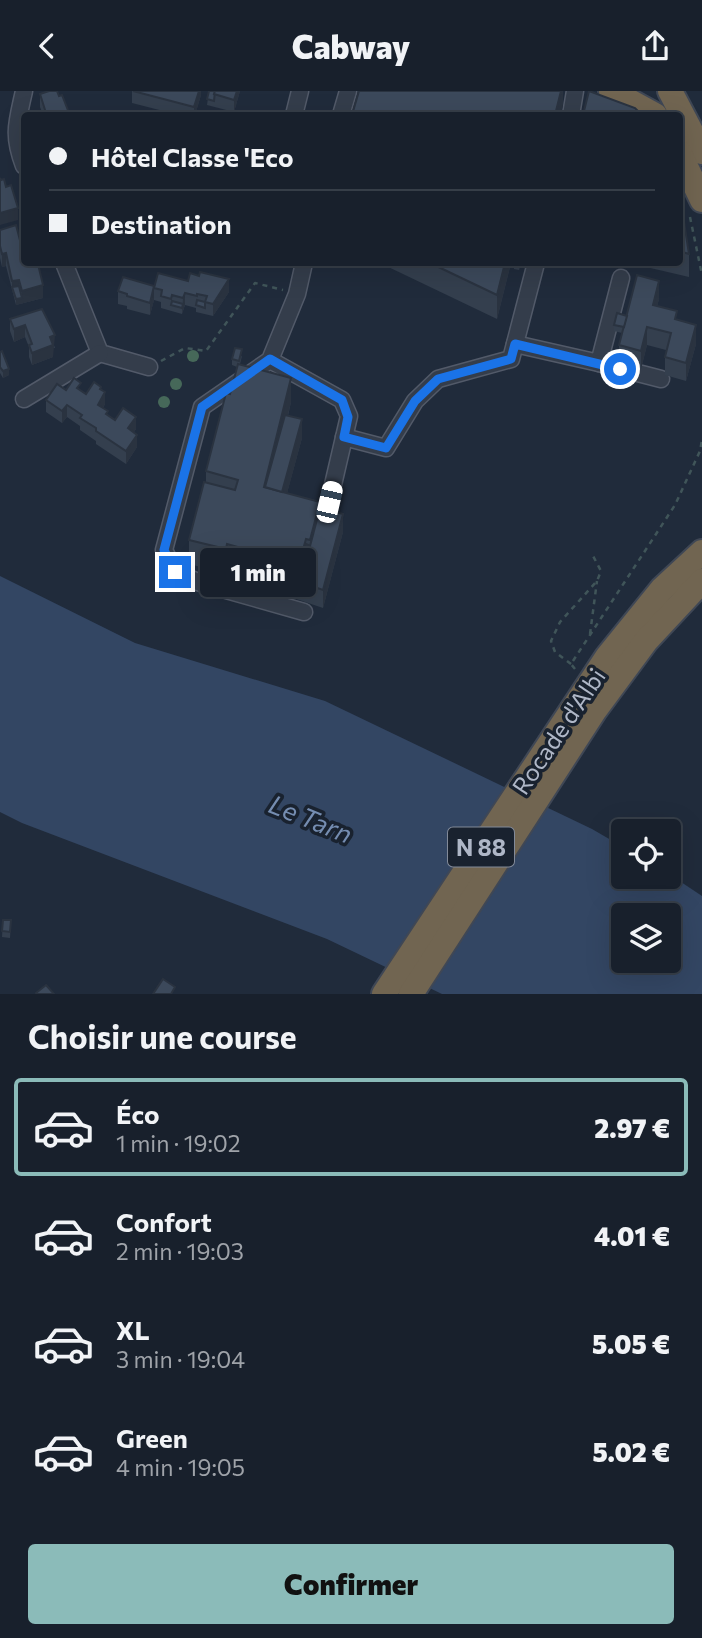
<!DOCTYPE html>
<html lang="fr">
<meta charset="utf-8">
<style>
:root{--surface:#18202c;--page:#212834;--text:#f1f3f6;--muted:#9fa3a9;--line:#363e48;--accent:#8bbbb9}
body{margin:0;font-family:Commissioner,sans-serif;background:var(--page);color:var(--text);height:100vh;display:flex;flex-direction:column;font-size:26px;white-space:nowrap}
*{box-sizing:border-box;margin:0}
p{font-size:23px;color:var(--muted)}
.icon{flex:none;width:38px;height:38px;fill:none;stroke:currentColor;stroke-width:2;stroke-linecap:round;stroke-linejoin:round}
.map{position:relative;height:903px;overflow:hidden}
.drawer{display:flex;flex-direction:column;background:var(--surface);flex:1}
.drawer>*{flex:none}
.guide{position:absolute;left:21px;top:21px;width:662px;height:154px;border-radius:7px;box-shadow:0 7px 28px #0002,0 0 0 2px var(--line);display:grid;align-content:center;height:154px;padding:0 28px;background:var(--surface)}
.controls{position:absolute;left:611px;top:728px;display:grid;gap:14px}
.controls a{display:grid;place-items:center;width:70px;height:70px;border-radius:7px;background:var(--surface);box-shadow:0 7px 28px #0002,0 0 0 2px var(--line);font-size:35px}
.end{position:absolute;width:32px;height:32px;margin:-16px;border:9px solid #1a73e8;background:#fff;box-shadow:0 0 0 4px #fff}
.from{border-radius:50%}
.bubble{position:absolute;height:49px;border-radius:7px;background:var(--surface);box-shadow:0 7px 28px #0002,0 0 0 2px var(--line);font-size:23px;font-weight:800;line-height:49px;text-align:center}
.car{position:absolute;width:21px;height:42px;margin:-21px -10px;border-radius:9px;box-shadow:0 0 5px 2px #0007;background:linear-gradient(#fff 24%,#345 0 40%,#fff 0 76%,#345 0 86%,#fff 0)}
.guide b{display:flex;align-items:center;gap:24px;height:66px;font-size:26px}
.guide b+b{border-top:2px solid var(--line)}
.guide i{width:18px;height:18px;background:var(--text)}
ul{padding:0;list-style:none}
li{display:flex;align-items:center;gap:21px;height:98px;margin:0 14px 10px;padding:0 14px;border:4px solid transparent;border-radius:7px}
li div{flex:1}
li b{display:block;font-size:26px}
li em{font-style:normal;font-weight:800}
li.on{border-color:var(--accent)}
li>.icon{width:63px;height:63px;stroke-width:1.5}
h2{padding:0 28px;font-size:32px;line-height:84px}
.action{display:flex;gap:14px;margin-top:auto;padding:14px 28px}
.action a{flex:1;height:80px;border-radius:7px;background:var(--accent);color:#111;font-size:28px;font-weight:800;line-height:80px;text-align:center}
header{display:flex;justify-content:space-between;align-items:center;height:91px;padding:0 28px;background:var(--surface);font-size:32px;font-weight:800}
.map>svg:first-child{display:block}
</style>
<header><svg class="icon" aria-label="back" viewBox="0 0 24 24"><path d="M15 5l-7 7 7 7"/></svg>Cabway<svg class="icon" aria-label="share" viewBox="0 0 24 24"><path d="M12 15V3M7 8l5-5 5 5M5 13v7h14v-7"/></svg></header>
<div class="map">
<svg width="702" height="903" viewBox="0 0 702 903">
<rect width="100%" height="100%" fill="#202b3b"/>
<path fill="#334663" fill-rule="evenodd" d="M0 485 135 552 325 610 592 738 623 756V786H668L669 783 702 805V903H442L327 848 22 732 0 721ZM623 824H668V870H623Z"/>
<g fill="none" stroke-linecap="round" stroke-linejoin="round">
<defs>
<g id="minor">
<path d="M24 0C17 32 12 43 24 75"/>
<polyline points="294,24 300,0"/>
<polyline points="341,24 348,0"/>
<polyline points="571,24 575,0"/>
<polyline points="64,172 100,262 149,276"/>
<polyline points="515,253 599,272 621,187"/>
<polyline points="270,269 342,309 349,325 329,411"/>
<polyline points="599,272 661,288"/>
<polyline points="24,308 100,262"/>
<polyline points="344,346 386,357 415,310 438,288 511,268 536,172"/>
<polyline points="304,521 198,491 175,481 164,459 202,316 270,269 297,203 304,172"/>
</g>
<g id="highway">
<polyline points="611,0 655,24"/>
<polyline points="670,0 702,61"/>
<polyline points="679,61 702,109"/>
<polyline points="384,903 607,566 662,498 702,461"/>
<polyline points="411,903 595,619 646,550 702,490"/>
</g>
</defs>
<use href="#minor" stroke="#525a69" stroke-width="19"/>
<use href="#highway" stroke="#3f4755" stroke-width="28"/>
<g stroke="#405559" stroke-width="2.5" stroke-dasharray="5 5" stroke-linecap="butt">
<polyline points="690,126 702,184"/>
<polyline points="161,270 185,257 206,260 255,192 283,199"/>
<polyline points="590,543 597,490"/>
<polyline points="571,573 555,561 551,550 560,531 597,490 601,480 592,463"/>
<polyline points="575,578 571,573 675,414 700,360 702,349"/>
</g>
<use href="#minor" stroke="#343d4b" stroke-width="16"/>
<use href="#highway" stroke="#716551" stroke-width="24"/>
</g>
<g fill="#466859">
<circle cx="193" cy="265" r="6"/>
<circle cx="176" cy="293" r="6"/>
<circle cx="164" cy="311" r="6"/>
</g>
<g fill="#343f4e">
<polygon points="132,0 201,0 201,4 195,24 179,24 132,12"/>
<polygon points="209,0 240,0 234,21 207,14"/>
<polygon points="40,3 59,5 69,24 43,24 40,16"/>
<polygon points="679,101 689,163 689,186 629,172 679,172"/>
<polygon points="0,139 24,172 43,207 16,214 6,175 2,176 0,167"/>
<polygon points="380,172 511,172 497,228"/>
<polygon points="514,172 521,172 519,179 514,178"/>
<polygon points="154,195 229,201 213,225 196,221 196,217 185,214 182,223 161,217 161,211 154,209 150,224 127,218 127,215 118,213 118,200"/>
<polygon points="659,208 657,215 677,229 696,253 686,290 665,284 665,266 666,259 647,254 641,278 619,273 619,254 622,242 614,240 614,234 627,225"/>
<polygon points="42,218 55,257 53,257 53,266 32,274 29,266 29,256 25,246 14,251 10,240 10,228"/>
<polygon points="0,261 9,284 3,287 0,282"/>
<polygon points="242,265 240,273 291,311 288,325 302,347 287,402 320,417 343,441 323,517 225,484 225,482 189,473 189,449 206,392 206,380 230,303 237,276 232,274 232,268"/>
<polygon points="101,298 105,313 103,317 108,324 115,329 136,338 134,341 137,356 126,373 96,353 96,350 80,339 80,335 67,326 62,332 46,321 46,309 66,299 81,299 86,303"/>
<polygon points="3,829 11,829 10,847 2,846"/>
</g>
<g fill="#2a3340">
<polygon points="199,0 201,0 201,4 195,24 194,24 194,16"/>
<polygon points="237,0 240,0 234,21 234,9"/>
<polygon points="561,0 563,0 563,13 561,24 555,24"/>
<polygon points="18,117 18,129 0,134 0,122"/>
<polygon points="6,162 6,175 2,176 2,163"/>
<polygon points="125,172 134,172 125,175"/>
<polygon points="505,172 511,172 497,228 497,204"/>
<polygon points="229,188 229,201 213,225 213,213"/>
<polygon points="19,189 19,201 12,196 12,190"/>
<polygon points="659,190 659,208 653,232 653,214"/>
<polygon points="43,194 43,207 16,214 16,208 22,207 22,200"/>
<polygon points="154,197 154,209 150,224 150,212"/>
<polygon points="185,202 185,214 182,223 183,207"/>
<polygon points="25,234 25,246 14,251 14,238"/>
<polygon points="696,234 696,253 686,290 686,272"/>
<polygon points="647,236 647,254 641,278 641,260"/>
<polygon points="55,244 53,266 32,274 32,262 50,246"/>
<polygon points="9,278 9,284 3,287 3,280"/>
<polygon points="291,287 291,311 268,403 264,396"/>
<polygon points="105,301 105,313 98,326 98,314"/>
<polygon points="67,314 67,326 62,332 62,320"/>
<polygon points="136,326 136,338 128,350 128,337"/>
<polygon points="302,328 302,347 281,425 281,406"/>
<polygon points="137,344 137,356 126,373 126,360"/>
<polygon points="343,423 343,441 323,517 323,499"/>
</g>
<g fill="#3c495b" stroke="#2a3340" stroke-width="2">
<polygon points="49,0 57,0 59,5 62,4 69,22 64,24 43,24 43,23 46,22 40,3"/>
<polygon points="133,0 199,0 194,16"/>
<polygon points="209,0 215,0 214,10 207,8"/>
<polygon points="215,0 237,0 234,9 214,3"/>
<polygon points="359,0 561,0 555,24 352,24"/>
<polygon points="589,0 635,17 642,24 583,24"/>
<polygon points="0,87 1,89 4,88 6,96 11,94 18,117 0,122"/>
<polygon points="679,101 680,105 689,163 679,160"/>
<polygon points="16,134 22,157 24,156 24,172 33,172 34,174 38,173 43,194 22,200 19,189 12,190 6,162 2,163 0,155 0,139"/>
<polygon points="430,172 505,172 497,204"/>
<polygon points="200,181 229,188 213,213 205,211 207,205 197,203 197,205 185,202 183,207 172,204 171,208 161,205 162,199 154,197 158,182 188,190 190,182 199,185"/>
<polygon points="637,184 659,190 653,214 677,220 675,228 696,234 686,272 665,266 671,242 647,236 641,260 619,254"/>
<polygon points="123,186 154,195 150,212 127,205 127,203 118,200"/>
<polygon points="19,195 22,207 16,208 12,196"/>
<polygon points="197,209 205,211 205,217 196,214"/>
<polygon points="172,210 183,213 182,217 171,214"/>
<polygon points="42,218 55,244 50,246 53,254 32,262 29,254 32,253 25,234 14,238 10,228"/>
<polygon points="617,222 627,225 624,236 614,234"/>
<polygon points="235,257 242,258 239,270 232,268"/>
<polygon points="2,260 9,278 3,280 0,276 0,261"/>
<polygon points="238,273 291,287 264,396 320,411 310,449 306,448 299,473 227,453 226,458 189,449 204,391 235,399 238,389 206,380 226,302 230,303"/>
<polygon points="74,287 81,292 77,297 86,303 94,291 101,296 100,298 105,301 98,314 108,320 106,323 115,329 123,317 136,326 128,337 137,344 126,360 96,340 96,337 80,327 82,324 67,314 62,320 46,309 57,293 66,299"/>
<polygon points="285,324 302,328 282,401 265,396"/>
<polygon points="320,417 343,423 323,499 225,465 227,459 299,478 306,453 310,455"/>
<polygon points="3,829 11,829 10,841 2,840"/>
<polygon points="163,888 175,896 171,903 153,903"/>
<polygon points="46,894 54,903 37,903 36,902"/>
</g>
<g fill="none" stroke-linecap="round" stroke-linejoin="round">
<polyline stroke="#1a73e8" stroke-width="9" points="175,481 164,459 202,316 270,268 342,309 348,326 344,346 386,357 415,310 438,288 511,268 515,253 620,278"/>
</g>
<g text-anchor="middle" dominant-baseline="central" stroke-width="7" stroke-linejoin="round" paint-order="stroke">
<rect fill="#19222f" stroke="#828a99" stroke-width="2" x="448" y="736.5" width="66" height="39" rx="5"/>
<g font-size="23" font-weight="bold" fill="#afb7c7">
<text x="481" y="756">N 88</text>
</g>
<g font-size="24" fill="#afb7c7" stroke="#19222f">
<text transform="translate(558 640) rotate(-56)">Rocade d'Albi</text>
</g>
<g font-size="26" font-style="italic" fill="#758db1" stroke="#19222f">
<text transform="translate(311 727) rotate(22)">Le Tarn</text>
</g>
</g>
</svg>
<div class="controls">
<a><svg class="icon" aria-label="locate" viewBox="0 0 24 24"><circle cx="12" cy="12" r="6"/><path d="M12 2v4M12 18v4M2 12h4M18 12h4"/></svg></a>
<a><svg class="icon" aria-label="layers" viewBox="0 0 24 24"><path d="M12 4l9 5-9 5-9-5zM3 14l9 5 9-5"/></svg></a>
</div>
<i class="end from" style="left:620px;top:278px"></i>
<i class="end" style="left:175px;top:481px"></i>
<div class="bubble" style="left:200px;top:457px;width:116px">1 min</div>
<i class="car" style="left:329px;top:411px;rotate:13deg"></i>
<div class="guide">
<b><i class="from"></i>Hôtel Classe 'Eco</b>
<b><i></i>Destination</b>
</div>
</div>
<section class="drawer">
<h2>Choisir une course</h2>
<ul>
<li class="on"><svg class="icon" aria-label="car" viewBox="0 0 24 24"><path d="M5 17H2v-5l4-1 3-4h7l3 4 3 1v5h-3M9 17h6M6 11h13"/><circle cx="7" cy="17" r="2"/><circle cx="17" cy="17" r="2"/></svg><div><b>Éco</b><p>1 min · 19:02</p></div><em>2.97 €</em></li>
<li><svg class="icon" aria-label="car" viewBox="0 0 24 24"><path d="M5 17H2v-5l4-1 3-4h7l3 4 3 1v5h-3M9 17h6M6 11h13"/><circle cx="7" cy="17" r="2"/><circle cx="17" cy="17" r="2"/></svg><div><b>Confort</b><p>2 min · 19:03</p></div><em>4.01 €</em></li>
<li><svg class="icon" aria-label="car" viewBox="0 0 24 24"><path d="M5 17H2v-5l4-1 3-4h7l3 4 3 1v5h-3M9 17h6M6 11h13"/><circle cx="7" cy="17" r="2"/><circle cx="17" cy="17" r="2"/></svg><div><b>XL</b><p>3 min · 19:04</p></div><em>5.05 €</em></li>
<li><svg class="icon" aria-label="car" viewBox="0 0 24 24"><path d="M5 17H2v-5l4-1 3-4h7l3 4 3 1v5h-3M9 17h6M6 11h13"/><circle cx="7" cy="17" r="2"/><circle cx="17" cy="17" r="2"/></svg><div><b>Green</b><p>4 min · 19:05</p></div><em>5.02 €</em></li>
</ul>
<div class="action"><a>Confirmer</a></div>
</section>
